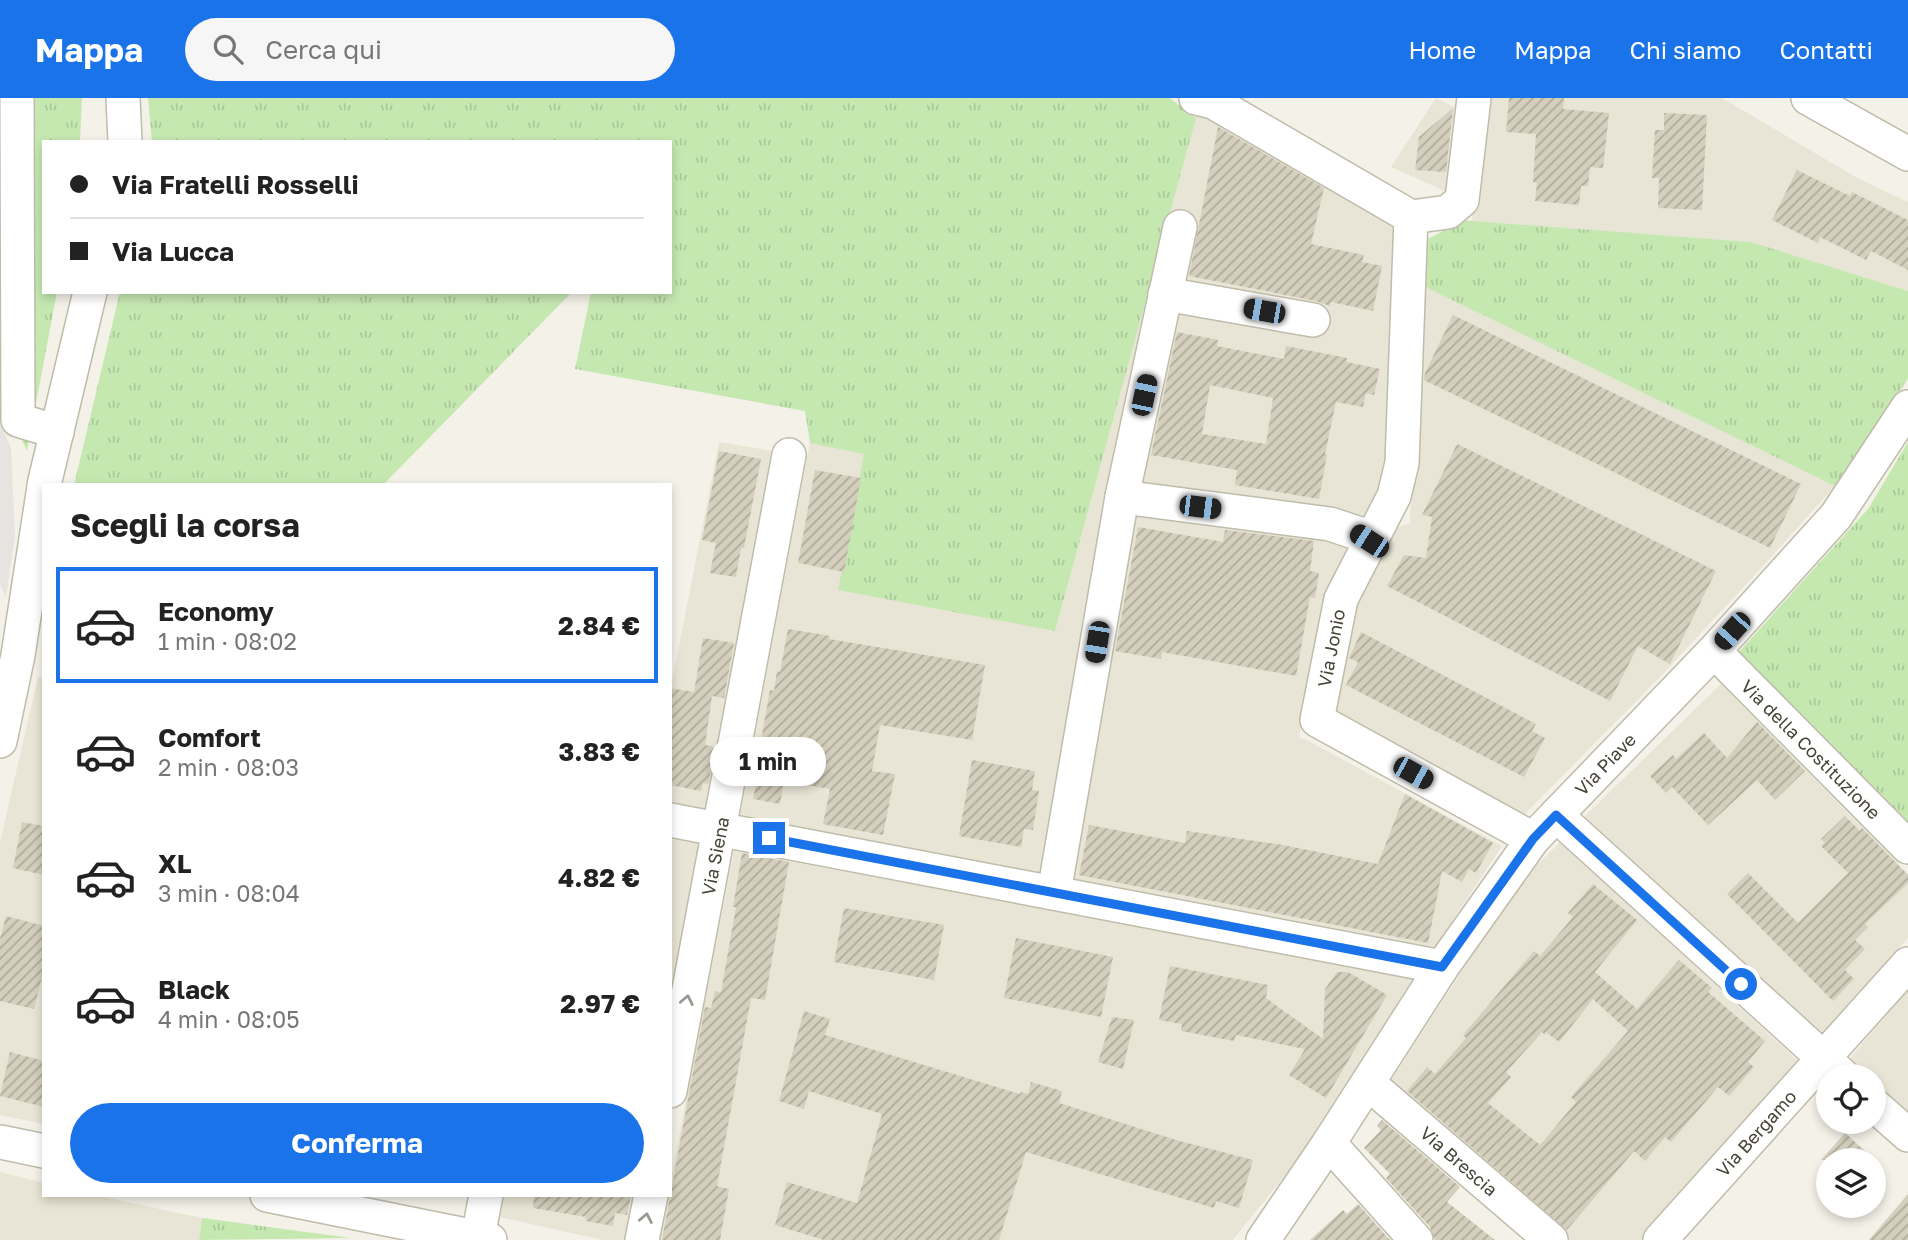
<!DOCTYPE html>
<html lang="it">
<meta charset="utf-8">
<style>
:root{--surface:#fff;--page:#f6f6f6;--text:#222;--muted:#767676;--line:#e0e0e0;--accent:#1a73e8}
body{margin:0;font-family:"Golos Text",sans-serif;background:var(--page);color:var(--text);height:100vh;display:flex;flex-direction:column;font-size:26px;white-space:nowrap}
*{box-sizing:border-box;margin:0}
p{font-size:23px;color:var(--muted)}
.icon{flex:none;width:38px;height:38px;fill:none;stroke:currentColor;stroke-width:2;stroke-linecap:round;stroke-linejoin:round}
.map{position:relative;flex:1;overflow:hidden}
.details{position:absolute;left:42px;top:385px;width:630px;height:714px;display:flex;flex-direction:column;background:var(--surface);border-radius:0px;box-shadow:0 4px 10px #0003}
.details>*{flex:none}
.top-card{position:absolute;left:42px;top:42px;width:630px;height:154px;border-radius:0px;box-shadow:0 4px 10px #0003;display:grid;align-content:center;height:154px;padding:0 28px;background:var(--surface)}
.buttons{position:absolute;left:1816px;top:966px;display:grid;gap:14px}
.buttons a{display:grid;place-items:center;width:70px;height:70px;border-radius:50%;background:var(--surface);box-shadow:0 4px 10px #0003;font-size:35px}
.end{position:absolute;width:32px;height:32px;margin:-16px;border:9px solid #1a73e8;background:#fff;box-shadow:0 0 0 4px #fff}
.from{border-radius:50%}
.bubble{position:absolute;height:49px;border-radius:24px;background:var(--surface);box-shadow:0 4px 10px #0003;font-size:23px;font-weight:700;line-height:49px;text-align:center}
.car{position:absolute;width:21px;height:42px;margin:-21px -10px;border-radius:9px;box-shadow:0 0 5px 2px #0007;background:linear-gradient(#222 24%,#8ab4d8 0 40%,#222 0 76%,#8ab4d8 0 86%,#222 0)}
.top-card b{display:flex;align-items:center;gap:24px;height:66px;font-size:26px}
.top-card b+b{border-top:2px solid var(--line)}
.top-card i{width:18px;height:18px;background:var(--text)}
ul{padding:0;list-style:none}
li{display:flex;align-items:center;gap:21px;height:116px;margin:0 14px 10px;padding:0 14px;border:4px solid transparent;border-radius:0px}
li div{flex:1}
li b{display:block;font-size:26px}
li em{font-style:normal;font-weight:700}
li.current{border-color:var(--accent)}
li>.icon{width:63px;height:63px;stroke-width:1.5}
h2{padding:0 28px;font-size:32px;line-height:84px}
.cta{display:flex;gap:14px;margin-top:auto;padding:14px 28px}
.cta a{flex:1;height:80px;border-radius:42px;background:var(--accent);color:#fff;font-size:28px;font-weight:700;line-height:80px;text-align:center}
header{display:flex;align-items:center;gap:42px;box-sizing:border-box;height:98px;padding:0 35px;background:var(--accent);color:#fff}
header strong{font-size:33px}
nav{display:flex;gap:38px;margin-inline-start:auto;font-size:24px}
.search{width:490px;height:63px;background:var(--page);display:flex;align-items:center;gap:18px;box-sizing:border-box;padding:0 24px;border-radius:38px;color:var(--muted);font-size:26px}
.map>svg:first-child{display:block}
</style>
<header>
<strong>Mappa</strong>
<div class="search"><svg class="icon" aria-label="search" viewBox="0 0 24 24"><circle cx="10" cy="10" r="6"/><path d="M15 15l6 6"/></svg>Cerca qui</div>
<nav><a>Home</a><a>Mappa</a><a>Chi siamo</a><a>Contatti</a></nav>
</header>
<div class="map">
<svg width="1908" height="1142" viewBox="0 0 1908 1142">
<defs>
<pattern id="grass-tufts" width="24" height="20" patternUnits="userSpaceOnUse" patternTransform="scale(1.75)"><rect width="24" height="20" fill="#c5e8b1"/><path d="M3 7l-1-3M5 7V3M7 7l1-3M15 17l-1-3M17 17v-4M19 17l1-3" fill="none" stroke="#abc899"/></pattern>
<pattern id="building-hatch" width="6" height="6" patternUnits="userSpaceOnUse" patternTransform="scale(1.75)"><rect width="6" height="6" fill="#d5d0bd"/><path d="M-1 1l2-2M0 6l6-6M5 7l2-2" fill="none" stroke="#afaa9a"/></pattern>
</defs>
<rect width="100%" height="100%" fill="#f4f2e8"/>
<g fill="#e8e5d6">
<polygon points="1436,0 1462,13 1447,94 1391,69"/>
<polygon points="1484,0 1722,0 1859,81 1908,104 1908,193 1751,144 1472,123"/>
<polygon points="1197,15 1341,96 1396,122 1387,370 1380,391 1349,450 1319,525 1299,640 1305,641 1502,748 1435,849 740,718 810,345 864,355 1055,533"/>
<polygon points="1417,185 1835,388 1753,479 1659,580 1522,719 1332,616 1348,515 1387,433 1410,425"/>
<polygon points="719,344 773,353 704,713 670,706 670,594"/>
<polygon points="38,579 44,580 44,1026 0,1017 0,744"/>
<polygon points="1721,586 1908,776 1908,840 1822,937 1584,719"/>
<polygon points="670,741 699,746 670,902"/>
<polygon points="1560,744 1798,963 1641,1142 1565,1142 1387,989 1518,786"/>
<polygon points="734,753 1414,880 1294,1066 1233,1142 659,1142 668,1097 670,1097 670,1085"/>
<polygon points="1908,892 1908,1014 1874,984 1874,978 1868,978 1850,960"/>
<polygon points="0,1074 44,1085 44,1097 95,1097 202,1120 199,1142 0,1142"/>
<polygon points="504,1097 634,1097 626,1142 603,1142 499,1119"/>
</g>
<g fill="url(#grass-tufts)">
<polygon points="0,0 82,0 80,44 44,44 44,194 57,194 27,353 0,295"/>
<polygon points="148,0 1170,0 1196,20 1055,533 838,492 864,356 810,345 805,313 575,271 591,194 670,194 670,44 152,44"/>
<polygon points="1461,122 1751,144 1908,193 1908,281 1835,388 1417,185 1420,146"/>
<polygon points="120,194 572,194 383,387 74,387"/>
<polygon points="1908,344 1908,731 1737,556 1868,411"/>
<polygon points="202,1120 203,1120 351,1140 199,1142"/>
</g>
<polygon fill="#e5e4e0" points="0,326 11,350 15,438 6,499 0,487"/>
<g fill="url(#building-hatch)" fill-rule="evenodd">
<polygon points="1509,0 1564,0 1563,11 1609,15 1603,70 1590,69 1588,88 1581,88 1579,107 1535,103 1537,85 1533,84 1536,36 1506,34"/>
<polygon points="1453,10 1446,74 1415,72 1419,39"/>
<polygon points="1664,15 1707,17 1702,112 1658,110 1659,80 1652,80 1655,32 1664,32"/>
<polygon points="1218,29 1324,90 1311,146 1364,157 1362,164 1382,168 1373,213 1331,204 1330,208 1316,203 1189,178"/>
<polygon points="1797,72 1850,98 1852,94 1908,122 1908,172 1871,153 1866,162 1820,139 1818,145 1772,122"/>
<polygon points="1453,217 1801,386 1770,450 1424,282 1425,275"/>
<path d="M1177 234 1218 242 1217 248 1284 261 1286 248 1347 260 1346 264 1380 271 1374 297 1366 295 1363 309 1336 304 1325 356H1327L1319 401 1235 387 1237 372 1151 357ZM1210 287 1273 300 1266 346 1202 336Z"/>
<polygon points="1457,346 1716,473 1670,566 1638,548 1610,603 1387,488 1404,457 1426,460 1432,419 1422,417"/>
<polygon points="719,353 761,361 744,450 741,450 736,479 710,475 716,445 702,442"/>
<polygon points="815,372 861,380 844,474 798,465"/>
<polygon points="1138,429 1223,444 1225,432 1314,443 1310,473 1319,475 1315,500 1310,499 1296,578 1162,554 1161,561 1115,553"/>
<polygon points="788,531 830,538 829,541 985,567 972,642 880,627 872,673 895,676 883,737 823,726 830,691 784,683 780,706 753,701 757,682 754,681 770,592 774,593 777,573 780,574"/>
<polygon points="1361,534 1536,626 1532,633 1545,640 1524,679 1346,587 1358,564 1349,560"/>
<polygon points="703,540 734,545 724,600 712,598 705,647 715,649 708,686 703,685 701,693 670,687 670,590 694,594"/>
<polygon points="1757,624 1805,673 1775,702 1757,682 1708,727 1672,689 1666,695 1650,678 1673,657 1676,661 1704,635 1727,660"/>
<polygon points="972,662 1035,673 1032,692 1039,693 1033,732 1024,731 1021,749 959,738"/>
<polygon points="1405,696 1493,745 1476,775 1469,771 1462,784 1442,773 1428,845 1079,777 1089,727 1185,745 1187,733 1283,747 1378,766"/>
<polygon points="1845,718 1860,733 1862,730 1908,777 1908,785 1865,826 1868,829 1855,842 1865,851 1845,872 1854,881 1833,903 1727,796 1748,775 1798,825 1848,775 1821,748 1825,745 1821,741"/>
<polygon points="22,724 44,728 44,777 13,770"/>
<polygon points="742,755 789,764 765,902 751,900 717,1088 729,1091 720,1142 662,1142 705,909 711,910 715,893 721,894 736,809 733,809"/>
<path d="M1593 786 1637 822 1595 874 1637 911 1679 862 1712 890 1708 894 1765 943 1748 964 1754 969 1729 998 1718 989 1671 1044 1665 1039 1645 1063 1634 1053 1567 1132 1407 993 1427 969 1435 976 1466 940 1463 937 1534 853 1540 858 1573 819 1568 815ZM1593 901 1628 933 1571 999 1576 1004 1540 1047 1488 1005 1511 979 1506 974 1542 934 1545 937 1546 934 1559 944Z"/>
<polygon points="844,810 944,827 934,882 834,864"/>
<polygon points="6,818 44,828 44,871 34,911 0,903 0,841"/>
<polygon points="1016,840 1113,859 1101,919 1004,900"/>
<polygon points="1170,868 1268,887 1266,900 1323,941 1325,891 1337,874 1348,874 1387,897 1326,1000 1289,977 1305,951 1236,937 1234,943 1181,933 1182,926 1159,922"/>
<polygon points="804,913 830,921 825,937 1020,996 1021,994 1028,996 1031,984 1062,993 1059,1005 1176,1042 1253,1062 1239,1110 1216,1103 1214,1110 1026,1054 999,1142 824,1142 775,1127 787,1084 857,1105 882,1016 809,993 804,1011 779,1003"/>
<polygon points="1112,919 1134,922 1123,971 1098,964"/>
<polygon points="10,954 44,963 44,1009 0,998"/>
<polygon points="1382,1022 1460,1089 1447,1104 1495,1142 1435,1142 1430,1129 1386,1080 1390,1076 1364,1050 1381,1032 1377,1028"/>
<polygon points="1845,1035 1875,1062 1821,1062"/>
<polygon points="1908,1096 1908,1142 1869,1142"/>
<polygon points="534,1097 631,1097 627,1117 615,1115 613,1128 586,1123 586,1119 533,1110"/>
<polygon points="1358,1106 1390,1142 1310,1142 1343,1112 1347,1116"/>
</g>
<g fill="none" stroke-linecap="round" stroke-linejoin="round">
<defs>
<g id="minor">
<polyline points="17,0 18,322 57,334"/>
<polyline points="123,0 125,44"/>
<polyline points="1196,0 1213,4 1411,119 1448,114 1462,102 1474,0"/>
<polyline points="1808,0 1908,56"/>
<polyline points="1411,119 1402,365 1394,398 1341,501 1317,622 1533,741"/>
<polyline points="1165,196 1313,222"/>
<polyline points="44,387 90,194"/>
<polyline points="1122,399 1330,426 1357,435 1369,443"/>
<polyline points="1714,553 1908,749"/>
<polyline points="0,643 18,557 44,389"/>
<polyline points="1556,717 1843,978"/>
<polyline points="670,722 1442,869"/>
<polyline points="1054,795 1122,399 1180,129"/>
<polyline points="1368,985 1551,1142"/>
<polyline points="670,993 789,357"/>
<polyline points="1874,1007 1908,1037"/>
<polyline points="0,1044 44,1053"/>
<polyline points="1329,1045 1416,1142"/>
<polyline points="267,1097 490,1142"/>
<polyline points="478,1139 486,1097"/>
<polyline points="642,1142 651,1097"/>
<polyline points="1263,1142 1329,1045 1442,869 1533,741 1714,553 1836,418 1908,309"/>
<polyline points="1660,1142 1908,866"/>
</g>
</defs>
<use href="#minor" stroke="#bfbcaa" stroke-width="36"/>
<use href="#minor" stroke="#fff" stroke-width="33"/>
</g>
<defs><path id="oneway-chevron" d="M-2-3.5L2.5 0L-2 3.5" fill="none" stroke-width="1.6" stroke-linecap="round" stroke-linejoin="round" transform="scale(1.75)"/></defs>
<g stroke="#9a9891">
<use href="#oneway-chevron" transform="translate(687 902) rotate(-79)"/>
<use href="#oneway-chevron" transform="translate(646 1120) rotate(-79)"/>
</g>
<g fill="none" stroke-linecap="round" stroke-linejoin="round">
<polyline stroke="#1a73e8" stroke-width="9" points="769,740 1442,869 1533,741 1556,717 1741,886"/>
</g>
<g text-anchor="middle" dominant-baseline="central" stroke-width="6" stroke-linejoin="round" paint-order="stroke">
<g font-size="18" fill="#474437" stroke="#fff">
<text transform="translate(1331 550) rotate(-79)">Via Jonio</text>
<text transform="translate(1811 651) rotate(45)">Via della Costituzione</text>
<text transform="translate(1605 666) rotate(-46)">Via Piave</text>
<text transform="translate(715 758) rotate(-79)">Via Siena</text>
<text transform="translate(1756 1035) rotate(-48)">Via Bergamo</text>
<text transform="translate(1459 1063) rotate(41)">Via Brescia</text>
</g>
</g>
</svg>
<div class="buttons">
<a><svg class="icon" aria-label="locate" viewBox="0 0 24 24"><circle cx="12" cy="12" r="6"/><path d="M12 2v4M12 18v4M2 12h4M18 12h4"/></svg></a>
<a><svg class="icon" aria-label="layers" viewBox="0 0 24 24"><path d="M12 4l9 5-9 5-9-5zM3 14l9 5 9-5"/></svg></a>
</div>
<i class="end from" style="left:1741px;top:886px"></i>
<i class="end" style="left:769px;top:740px"></i>
<div class="bubble" style="left:710px;top:639px;width:116px">1 min</div>
<i class="car" style="left:1264px;top:213px;rotate:280deg"></i>
<i class="car" style="left:1144px;top:297px;rotate:12deg"></i>
<i class="car" style="left:1200px;top:409px;rotate:97deg"></i>
<i class="car" style="left:1369px;top:443px;rotate:303deg"></i>
<i class="car" style="left:1732px;top:533px;rotate:222deg"></i>
<i class="car" style="left:1097px;top:544px;rotate:189deg"></i>
<i class="car" style="left:1413px;top:675px;rotate:119deg"></i>
<div class="top-card">
<b><i class="from"></i>Via Fratelli Rosselli</b>
<b><i></i>Via Lucca</b>
</div>
<section class="details">
<h2>Scegli la corsa</h2>
<ul>
<li class="current"><svg class="icon" aria-label="car" viewBox="0 0 24 24"><path d="M5 17H2v-5l4-1 3-4h7l3 4 3 1v5h-3M9 17h6M6 11h13"/><circle cx="7" cy="17" r="2"/><circle cx="17" cy="17" r="2"/></svg><div><b>Economy</b><p>1 min · 08:02</p></div><em>2.84 €</em></li>
<li><svg class="icon" aria-label="car" viewBox="0 0 24 24"><path d="M5 17H2v-5l4-1 3-4h7l3 4 3 1v5h-3M9 17h6M6 11h13"/><circle cx="7" cy="17" r="2"/><circle cx="17" cy="17" r="2"/></svg><div><b>Comfort</b><p>2 min · 08:03</p></div><em>3.83 €</em></li>
<li><svg class="icon" aria-label="car" viewBox="0 0 24 24"><path d="M5 17H2v-5l4-1 3-4h7l3 4 3 1v5h-3M9 17h6M6 11h13"/><circle cx="7" cy="17" r="2"/><circle cx="17" cy="17" r="2"/></svg><div><b>XL</b><p>3 min · 08:04</p></div><em>4.82 €</em></li>
<li><svg class="icon" aria-label="car" viewBox="0 0 24 24"><path d="M5 17H2v-5l4-1 3-4h7l3 4 3 1v5h-3M9 17h6M6 11h13"/><circle cx="7" cy="17" r="2"/><circle cx="17" cy="17" r="2"/></svg><div><b>Black</b><p>4 min · 08:05</p></div><em>2.97 €</em></li>
</ul>
<div class="cta"><a>Conferma</a></div>
</section>
</div>
